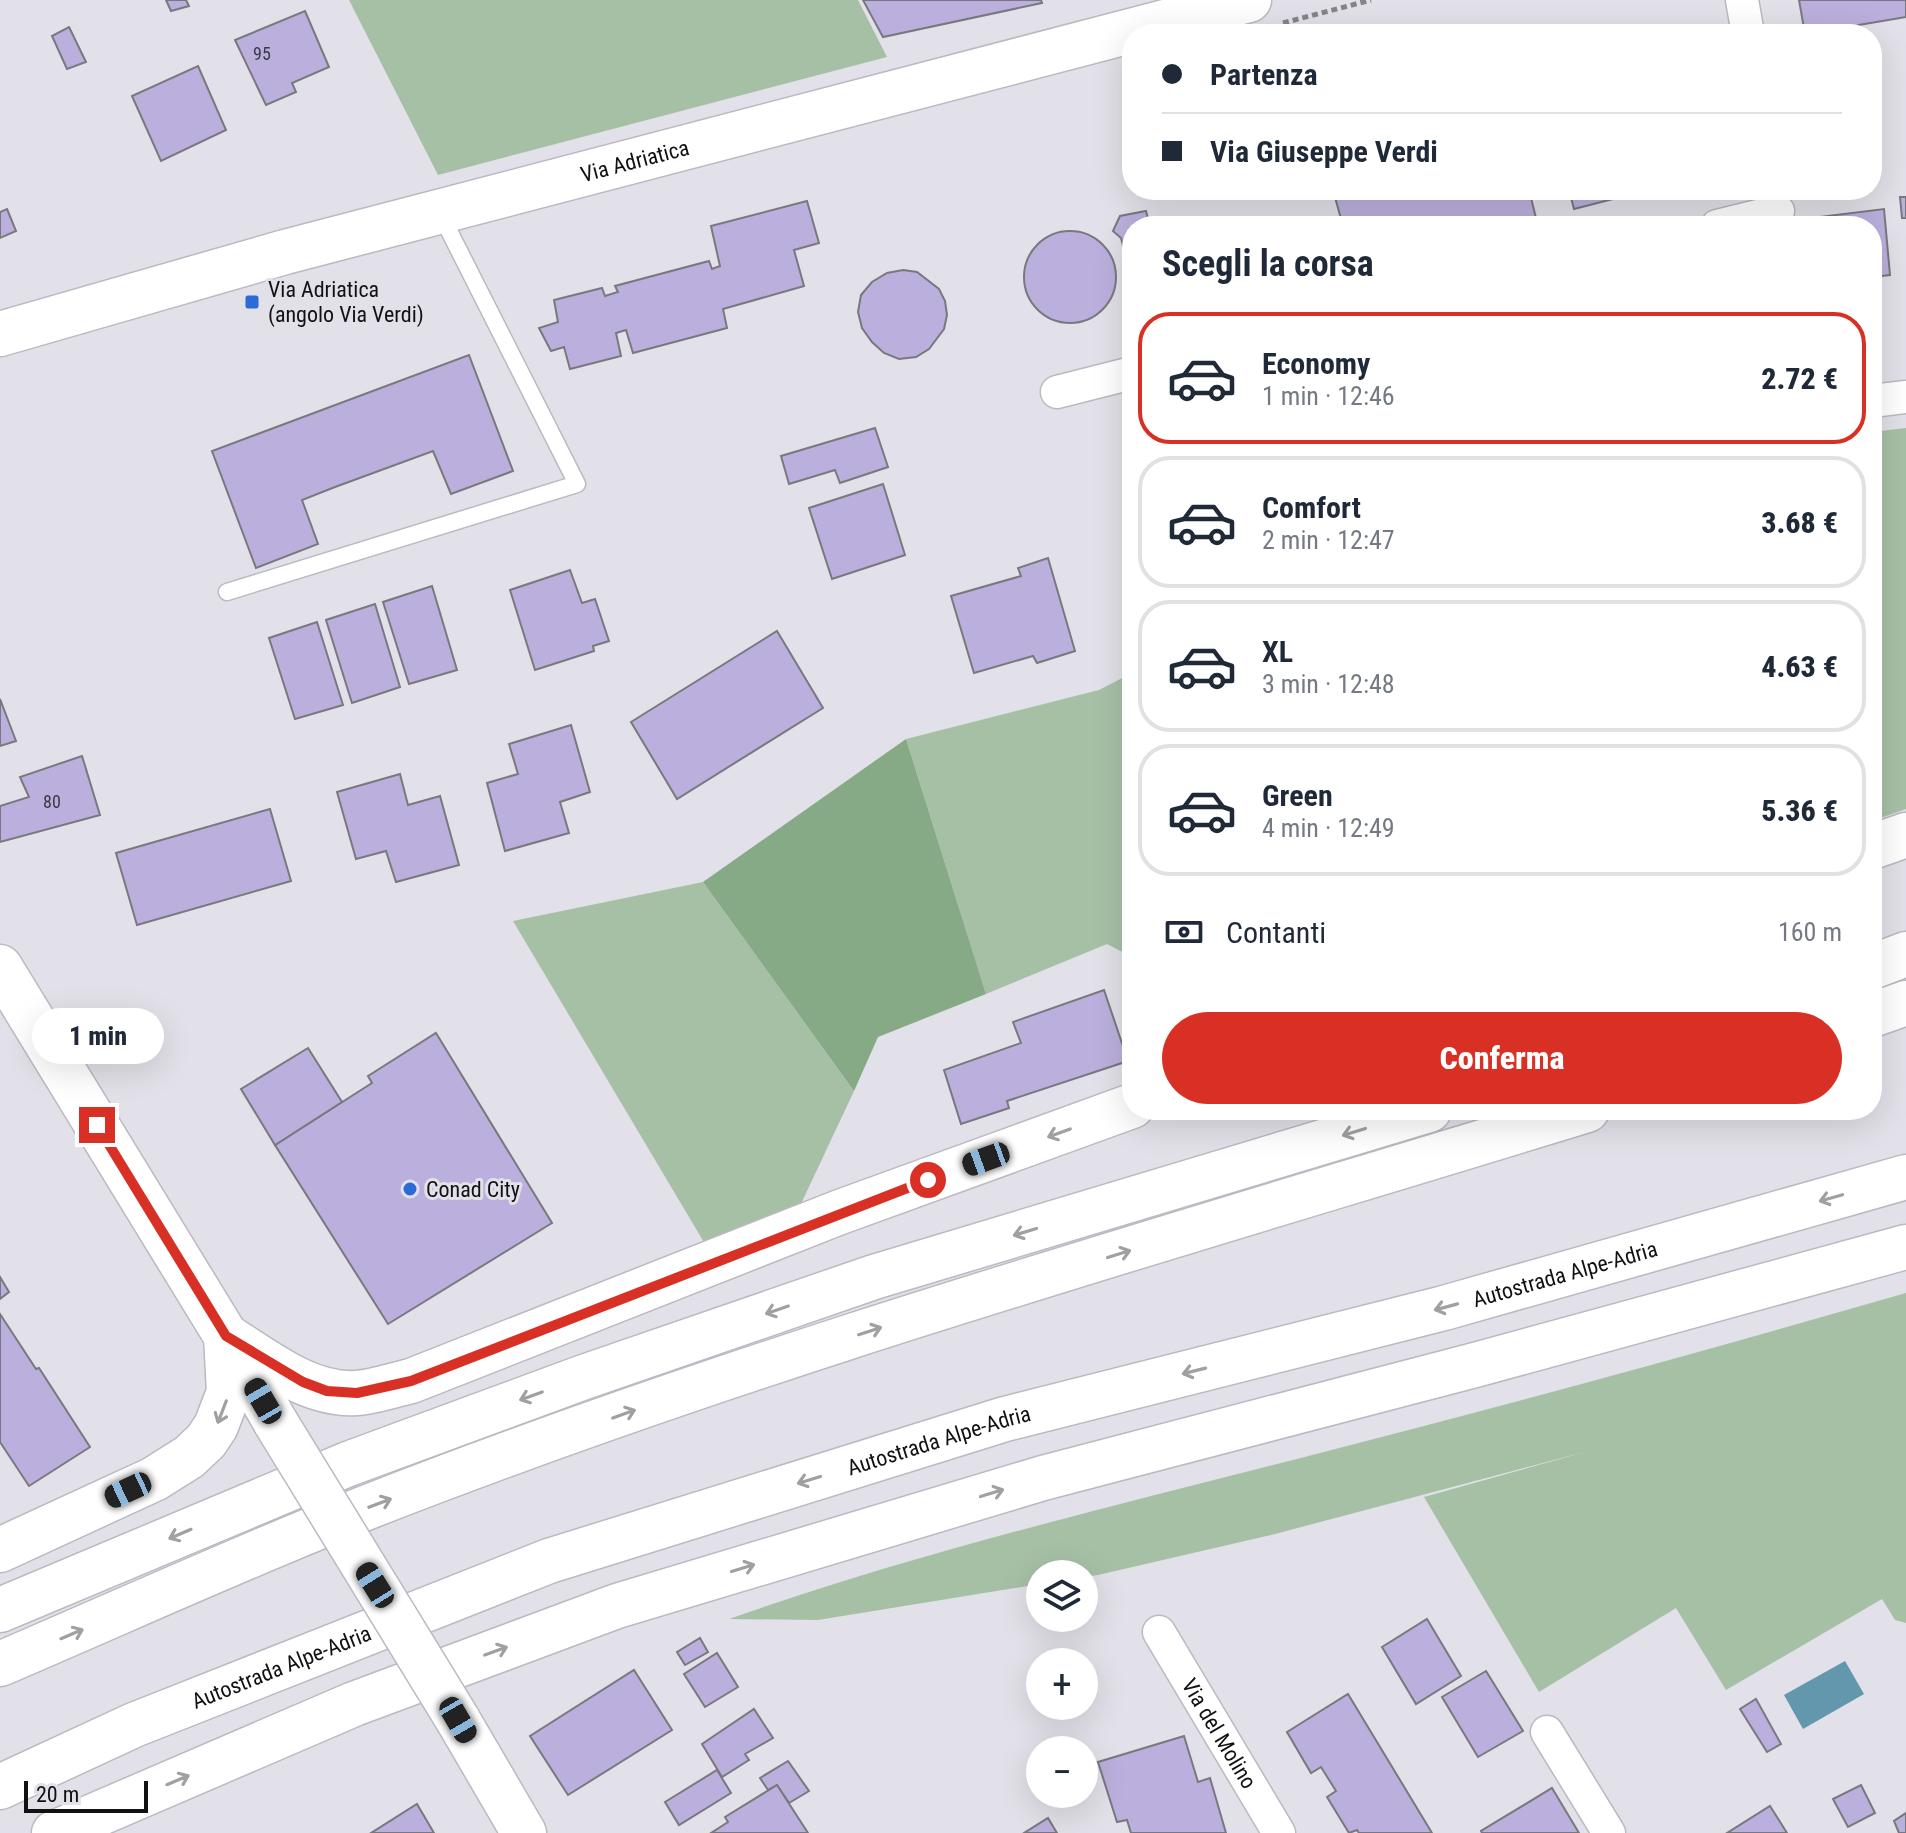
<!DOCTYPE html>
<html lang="it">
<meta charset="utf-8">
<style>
:root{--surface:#fff;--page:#f2f2f3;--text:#1f2937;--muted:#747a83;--line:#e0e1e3;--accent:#d93025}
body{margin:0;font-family:"Roboto Condensed",sans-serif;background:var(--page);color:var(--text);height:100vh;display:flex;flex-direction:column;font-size:30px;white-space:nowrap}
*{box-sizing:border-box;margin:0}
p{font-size:26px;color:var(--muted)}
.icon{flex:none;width:44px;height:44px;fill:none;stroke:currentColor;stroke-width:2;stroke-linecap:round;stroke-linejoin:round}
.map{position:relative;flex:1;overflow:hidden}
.panel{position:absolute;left:1122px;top:216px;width:760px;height:904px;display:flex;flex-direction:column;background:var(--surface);border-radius:32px;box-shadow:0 8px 32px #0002}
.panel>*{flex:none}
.guide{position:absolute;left:1122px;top:24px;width:760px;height:176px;border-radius:32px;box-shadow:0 8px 32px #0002;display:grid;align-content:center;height:176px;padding:0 40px;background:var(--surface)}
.fabs{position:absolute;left:1026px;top:1560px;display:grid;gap:16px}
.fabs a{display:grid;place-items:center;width:72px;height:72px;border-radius:50%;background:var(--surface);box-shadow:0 8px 32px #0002;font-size:40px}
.scale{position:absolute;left:24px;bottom:20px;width:124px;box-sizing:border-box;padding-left:8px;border:4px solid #111113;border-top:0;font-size:22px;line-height:28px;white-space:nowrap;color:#111113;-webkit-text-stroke:6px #e2e0e8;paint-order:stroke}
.end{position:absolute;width:36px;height:36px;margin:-18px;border:10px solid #d93025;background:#fff;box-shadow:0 0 0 4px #fff}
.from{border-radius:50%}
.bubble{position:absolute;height:56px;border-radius:28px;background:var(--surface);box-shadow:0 8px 32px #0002;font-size:26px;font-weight:800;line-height:56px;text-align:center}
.car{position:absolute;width:24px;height:48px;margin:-24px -12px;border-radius:10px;box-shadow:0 0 6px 2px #0007;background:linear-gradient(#222 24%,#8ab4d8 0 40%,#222 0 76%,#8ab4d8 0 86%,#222 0)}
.guide b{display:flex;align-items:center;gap:28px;height:76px;font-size:30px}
.guide b+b{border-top:2px solid var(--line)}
.guide i{width:20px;height:20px;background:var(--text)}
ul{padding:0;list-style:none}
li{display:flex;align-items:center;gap:24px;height:132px;margin:0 16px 12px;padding:0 24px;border:4px solid var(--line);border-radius:32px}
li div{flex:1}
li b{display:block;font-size:30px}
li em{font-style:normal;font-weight:800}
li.on{border-color:var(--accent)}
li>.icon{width:72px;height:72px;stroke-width:1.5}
h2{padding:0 40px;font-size:36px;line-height:96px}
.pay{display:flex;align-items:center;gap:20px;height:88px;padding:0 40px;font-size:30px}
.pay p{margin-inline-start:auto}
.cta{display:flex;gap:16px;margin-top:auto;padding:16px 40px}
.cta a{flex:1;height:92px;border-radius:48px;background:var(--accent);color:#fff;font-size:32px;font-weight:800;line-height:92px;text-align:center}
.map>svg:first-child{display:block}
</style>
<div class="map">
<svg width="1906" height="1833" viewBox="0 0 1906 1833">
<rect width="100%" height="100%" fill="#e2e0e8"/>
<g fill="#a6c0a6">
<polygon points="349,0 858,0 887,57 438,175"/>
<polygon points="1906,428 1906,809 1872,821 1872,432"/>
<polygon points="1132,673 1132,957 1107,944 986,994 906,739 1099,690"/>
<polygon points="703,882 854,1091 800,1206 708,1249 513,921"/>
<path d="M1906 1293V1623L1895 1620 1882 1599 1726 1690 1676 1608 1539 1692 1424 1497 1588 1451 1275 1534 1098 1575 1084 1577V1574H1040V1584L818 1620 729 1619C922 1551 1122 1504 1320 1453 1516 1403 1711 1349 1906 1293Z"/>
</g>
<polygon fill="#86a986" points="906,739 986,994 878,1037 854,1091 703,882"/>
<polygon fill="#6397ad" points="1845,1661 1864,1694 1803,1729 1784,1695"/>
<g fill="#bbb0dd" stroke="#7a787f" stroke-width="2">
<polygon points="166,0 186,0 189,6 171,11"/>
<polygon points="863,0 1041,0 1042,3 883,37"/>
<polygon points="1799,0 1906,0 1906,17 1805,34"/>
<polygon points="305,11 329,67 292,83 296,92 266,105 235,40"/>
<polygon points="69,27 86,62 67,69 52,36"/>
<polygon points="198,66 226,130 161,161 132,96"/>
<polygon points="1333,190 1529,190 1537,222 1521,226 1343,226"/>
<polygon points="1569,190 1648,190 1574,209"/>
<polygon points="1900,197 1906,197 1906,218 1902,218"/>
<polygon points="807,201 819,243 794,250 804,286 723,309 727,328 633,353 626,330 616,333 621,356 570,369 564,347 551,351 539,328 558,322 554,300 602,288 605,296 618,292 615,286 709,261 712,269 720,266 711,226"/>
<polygon points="7,209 16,231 0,238 0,212"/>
<polygon points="1884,209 1890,275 1872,277 1872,226 1812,226 1811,218"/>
<polygon points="1146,211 1150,226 1132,226 1132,282 1121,238 1113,231 1120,216"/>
<circle cx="1070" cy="277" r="46"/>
<polygon points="903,270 917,272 939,289 945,301 947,315 944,329 929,349 916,357 899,359 884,353 872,342 862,328 858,312 861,295 872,282 887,273"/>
<polygon points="469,355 513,471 451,494 433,451 335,487 302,500 318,544 256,568 212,451"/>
<polygon points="875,428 888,467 840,483 835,470 789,484 781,456"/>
<polygon points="883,484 905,555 832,579 809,508"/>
<polygon points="1048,558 1075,651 1037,663 1033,656 974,673 951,596 1021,576 1018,568"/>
<polygon points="570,570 582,603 595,599 609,641 593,646 594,651 535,670 510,590"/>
<polygon points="432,586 457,670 409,684 383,602"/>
<polygon points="375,604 400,687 352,703 326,620"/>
<polygon points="317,622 343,705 295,719 269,638"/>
<polygon points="777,631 823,708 677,799 631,722"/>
<polygon points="0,699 16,741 0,746"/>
<polygon points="571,725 590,792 560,802 569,833 505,851 487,783 518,774 509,744"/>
<polygon points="82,756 100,815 0,842 0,806 29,797 20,777"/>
<polygon points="400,774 408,805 440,796 459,865 396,882 386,851 356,859 337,792"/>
<polygon points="270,809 291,881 137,925 116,853"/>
<polygon points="1104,990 1128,1061 1007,1101 1009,1108 961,1124 944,1070 1021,1043 1013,1022"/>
<polygon points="123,1016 131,1029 119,1037 111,1023"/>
<polygon points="436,1033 552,1223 388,1324 275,1145 372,1083 368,1076"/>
<polygon points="308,1048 342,1102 275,1145 241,1089"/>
<polygon points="0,1277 9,1292 0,1299"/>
<polygon points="0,1314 36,1369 39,1368 90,1447 29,1486 0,1442"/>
<polygon points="1427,1619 1461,1676 1416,1704 1382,1647"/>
<polygon points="700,1638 708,1652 685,1665 677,1652"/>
<polygon points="717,1653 738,1687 705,1707 684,1674"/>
<polygon points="634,1670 672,1730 568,1795 530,1736"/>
<polygon points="1486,1671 1523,1731 1478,1757 1442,1697"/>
<polygon points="1348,1694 1432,1833 1359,1833 1357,1830 1349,1833 1327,1797 1336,1791 1321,1767 1311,1773 1287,1732"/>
<polygon points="1756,1699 1781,1744 1767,1752 1740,1709"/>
<polygon points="754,1709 773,1738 745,1754 749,1760 722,1777 702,1744"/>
<polygon points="1184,1736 1198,1782 1210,1778 1226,1833 1131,1833 1127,1820 1117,1822 1098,1762"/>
<polygon points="788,1761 809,1791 789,1803 777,1785 768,1790 760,1778"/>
<polygon points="717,1770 731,1793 679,1825 665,1802"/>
<polygon points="777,1785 808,1833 711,1833 728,1822 725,1817"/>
<polygon points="1861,1785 1875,1813 1848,1827 1833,1799"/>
<polygon points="1552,1788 1579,1833 1482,1833 1481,1831"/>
<polygon points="417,1804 434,1833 371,1833"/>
<polygon points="1770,1806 1787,1833 1727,1833"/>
<polygon points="1906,1813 1906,1833 1899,1833 1894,1821"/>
<polygon points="1048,1818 1057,1833 1024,1833"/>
</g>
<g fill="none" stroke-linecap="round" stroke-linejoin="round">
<defs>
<polyline id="lane" points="227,592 577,484 440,213"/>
<g id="street">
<polyline points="1742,0 1748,34"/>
<polyline points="1717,226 1778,211"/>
<polyline points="1057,392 1132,373"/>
<polyline points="1872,401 1906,397"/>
<path id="s1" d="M1159 1632 1279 1833"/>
<polyline points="1547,1732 1609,1833"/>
</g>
<g id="secondary">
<polyline points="0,967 226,1336 276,1423"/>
<polyline points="458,1720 524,1833"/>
</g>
<g id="primary">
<path id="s2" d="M0 334 285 252 1249 0"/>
</g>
<g id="highway">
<polyline points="1872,847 1906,835"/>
<polyline points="1872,967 1906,954"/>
<polyline points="1872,1015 1906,1003"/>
<path d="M226 1336C265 1360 308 1396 356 1393 374 1392 393 1385 411 1381L840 1212 1132 1106"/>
<polyline points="0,1550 154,1479 189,1457 206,1441 216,1426 229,1392 226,1336"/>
<polyline points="0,1610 348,1464 584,1377 874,1277 1429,1110"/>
<path d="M0 1664C124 1611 248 1554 373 1505 770 1350 1181 1235 1587 1110"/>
<path id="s3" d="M0 1787 134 1725 549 1561 1005 1419 1444 1308 1906 1177"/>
<polyline points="54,1833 354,1704 617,1606 1043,1478 1475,1365 1906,1247"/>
</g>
</defs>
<use href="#lane" stroke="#bbb9c1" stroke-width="19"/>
<use href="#street" stroke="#bbb9c1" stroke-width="35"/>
<use href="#secondary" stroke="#bbb9c1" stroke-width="47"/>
<use href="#primary" stroke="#bbb9c1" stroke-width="47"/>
<use href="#highway" stroke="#bbb9c1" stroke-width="47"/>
<polyline stroke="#85848a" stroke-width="5" stroke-dasharray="6 4" stroke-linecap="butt" points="1283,23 1371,0"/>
<use href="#lane" stroke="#fff" stroke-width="16"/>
<use href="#street" stroke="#fff" stroke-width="32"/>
<use href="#secondary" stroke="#fff" stroke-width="44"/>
<use href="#primary" stroke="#fff" stroke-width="44"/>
<use href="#highway" stroke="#fff" stroke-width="44"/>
<defs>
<polyline id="secondary-bridge" points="276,1423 458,1720"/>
</defs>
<use href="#secondary-bridge" stroke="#bbb9c1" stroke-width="47" stroke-linecap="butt"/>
<use href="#secondary-bridge" stroke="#fff" stroke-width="44"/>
</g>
<defs><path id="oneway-shaft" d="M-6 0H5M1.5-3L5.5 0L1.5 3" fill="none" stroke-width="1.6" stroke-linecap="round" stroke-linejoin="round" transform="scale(2)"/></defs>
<g stroke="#a0a0a1">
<use href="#oneway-shaft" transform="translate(1354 1132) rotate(163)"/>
<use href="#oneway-shaft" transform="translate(1059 1133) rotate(160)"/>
<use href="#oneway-shaft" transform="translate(1831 1198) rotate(164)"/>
<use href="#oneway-shaft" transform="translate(1025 1232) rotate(163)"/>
<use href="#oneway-shaft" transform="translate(1119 1254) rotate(-17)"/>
<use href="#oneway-shaft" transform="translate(1446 1307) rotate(165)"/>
<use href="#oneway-shaft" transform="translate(777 1310) rotate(161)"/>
<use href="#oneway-shaft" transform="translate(870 1331) rotate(-18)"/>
<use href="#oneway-shaft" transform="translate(1194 1371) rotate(166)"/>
<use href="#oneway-shaft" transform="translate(531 1396) rotate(160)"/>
<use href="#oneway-shaft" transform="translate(222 1412) rotate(111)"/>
<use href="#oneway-shaft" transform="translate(624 1414) rotate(-20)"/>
<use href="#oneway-shaft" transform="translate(809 1480) rotate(163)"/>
<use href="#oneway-shaft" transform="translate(992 1493) rotate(-17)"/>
<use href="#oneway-shaft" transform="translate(380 1503) rotate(-21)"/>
<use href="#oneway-shaft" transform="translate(180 1534) rotate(157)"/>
<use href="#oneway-shaft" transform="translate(743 1568) rotate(-17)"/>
<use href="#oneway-shaft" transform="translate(72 1634) rotate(-23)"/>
<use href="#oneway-shaft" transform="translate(496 1651) rotate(-20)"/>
<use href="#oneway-shaft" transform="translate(178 1780) rotate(-23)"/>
</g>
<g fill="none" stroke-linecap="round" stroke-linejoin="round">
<polyline stroke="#d93025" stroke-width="10" points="97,1125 226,1336 303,1382 327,1391 357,1393 411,1381 928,1180"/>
</g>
<g fill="#2b6bd8" stroke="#e2e0e8" stroke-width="3">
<rect x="244" y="294" width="16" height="16" rx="4"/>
<circle cx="410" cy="1189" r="8"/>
</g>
<g text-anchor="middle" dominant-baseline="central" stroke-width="6" stroke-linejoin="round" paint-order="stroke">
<g font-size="18" fill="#3c3946">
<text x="262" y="53">95</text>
<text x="52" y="801">80</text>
</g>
<g font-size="22" fill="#111113" stroke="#e2e0e8">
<text stroke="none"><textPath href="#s2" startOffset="658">Via Adriatica</textPath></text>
<text stroke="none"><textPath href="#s3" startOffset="1650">Autostrada Alpe-Adria</textPath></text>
<text stroke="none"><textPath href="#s3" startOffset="1002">Autostrada Alpe-Adria</textPath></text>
<text stroke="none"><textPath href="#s3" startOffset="306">Autostrada Alpe-Adria</textPath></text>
<text stroke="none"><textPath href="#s1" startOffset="118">Via del Molino</textPath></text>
</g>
<g font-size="22" fill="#111113" stroke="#e2e0e8" text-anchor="start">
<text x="268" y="289">Via Adriatica<tspan x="268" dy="25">(angolo Via Verdi)</tspan></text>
<text x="426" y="1189">Conad City</text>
</g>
</g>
</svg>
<div class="fabs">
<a><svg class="icon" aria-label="layers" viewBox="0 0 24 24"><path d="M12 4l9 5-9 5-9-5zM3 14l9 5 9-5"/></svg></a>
<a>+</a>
<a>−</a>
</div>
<div class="scale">20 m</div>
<i class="end from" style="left:928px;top:1180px"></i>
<i class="end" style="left:97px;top:1125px"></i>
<div class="bubble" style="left:32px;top:1008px;width:132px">1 min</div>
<i class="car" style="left:986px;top:1159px;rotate:250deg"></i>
<i class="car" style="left:263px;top:1401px;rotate:330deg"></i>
<i class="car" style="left:128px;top:1490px;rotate:245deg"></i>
<i class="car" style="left:375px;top:1585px;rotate:328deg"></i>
<i class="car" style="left:458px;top:1720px;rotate:150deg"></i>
<div class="guide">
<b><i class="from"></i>Partenza</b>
<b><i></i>Via Giuseppe Verdi</b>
</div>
<section class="panel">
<h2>Scegli la corsa</h2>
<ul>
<li class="on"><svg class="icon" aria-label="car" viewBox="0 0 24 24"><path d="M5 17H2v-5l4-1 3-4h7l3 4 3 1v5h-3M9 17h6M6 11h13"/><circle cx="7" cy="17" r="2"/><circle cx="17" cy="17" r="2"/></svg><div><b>Economy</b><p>1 min · 12:46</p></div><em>2.72 €</em></li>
<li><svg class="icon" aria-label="car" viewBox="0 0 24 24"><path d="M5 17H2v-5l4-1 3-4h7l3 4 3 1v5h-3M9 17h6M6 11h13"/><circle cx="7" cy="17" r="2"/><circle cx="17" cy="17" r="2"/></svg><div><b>Comfort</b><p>2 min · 12:47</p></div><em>3.68 €</em></li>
<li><svg class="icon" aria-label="car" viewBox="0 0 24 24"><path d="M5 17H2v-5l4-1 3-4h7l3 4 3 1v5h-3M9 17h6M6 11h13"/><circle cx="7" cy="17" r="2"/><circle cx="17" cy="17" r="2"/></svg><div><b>XL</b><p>3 min · 12:48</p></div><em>4.63 €</em></li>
<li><svg class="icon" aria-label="car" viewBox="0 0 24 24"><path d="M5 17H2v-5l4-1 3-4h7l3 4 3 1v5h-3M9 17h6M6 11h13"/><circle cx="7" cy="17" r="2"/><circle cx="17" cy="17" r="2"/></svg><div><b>Green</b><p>4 min · 12:49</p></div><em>5.36 €</em></li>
</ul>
<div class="pay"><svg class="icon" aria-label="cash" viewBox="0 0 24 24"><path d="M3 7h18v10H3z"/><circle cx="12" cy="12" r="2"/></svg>Contanti<p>160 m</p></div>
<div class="cta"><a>Conferma</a></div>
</section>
</div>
